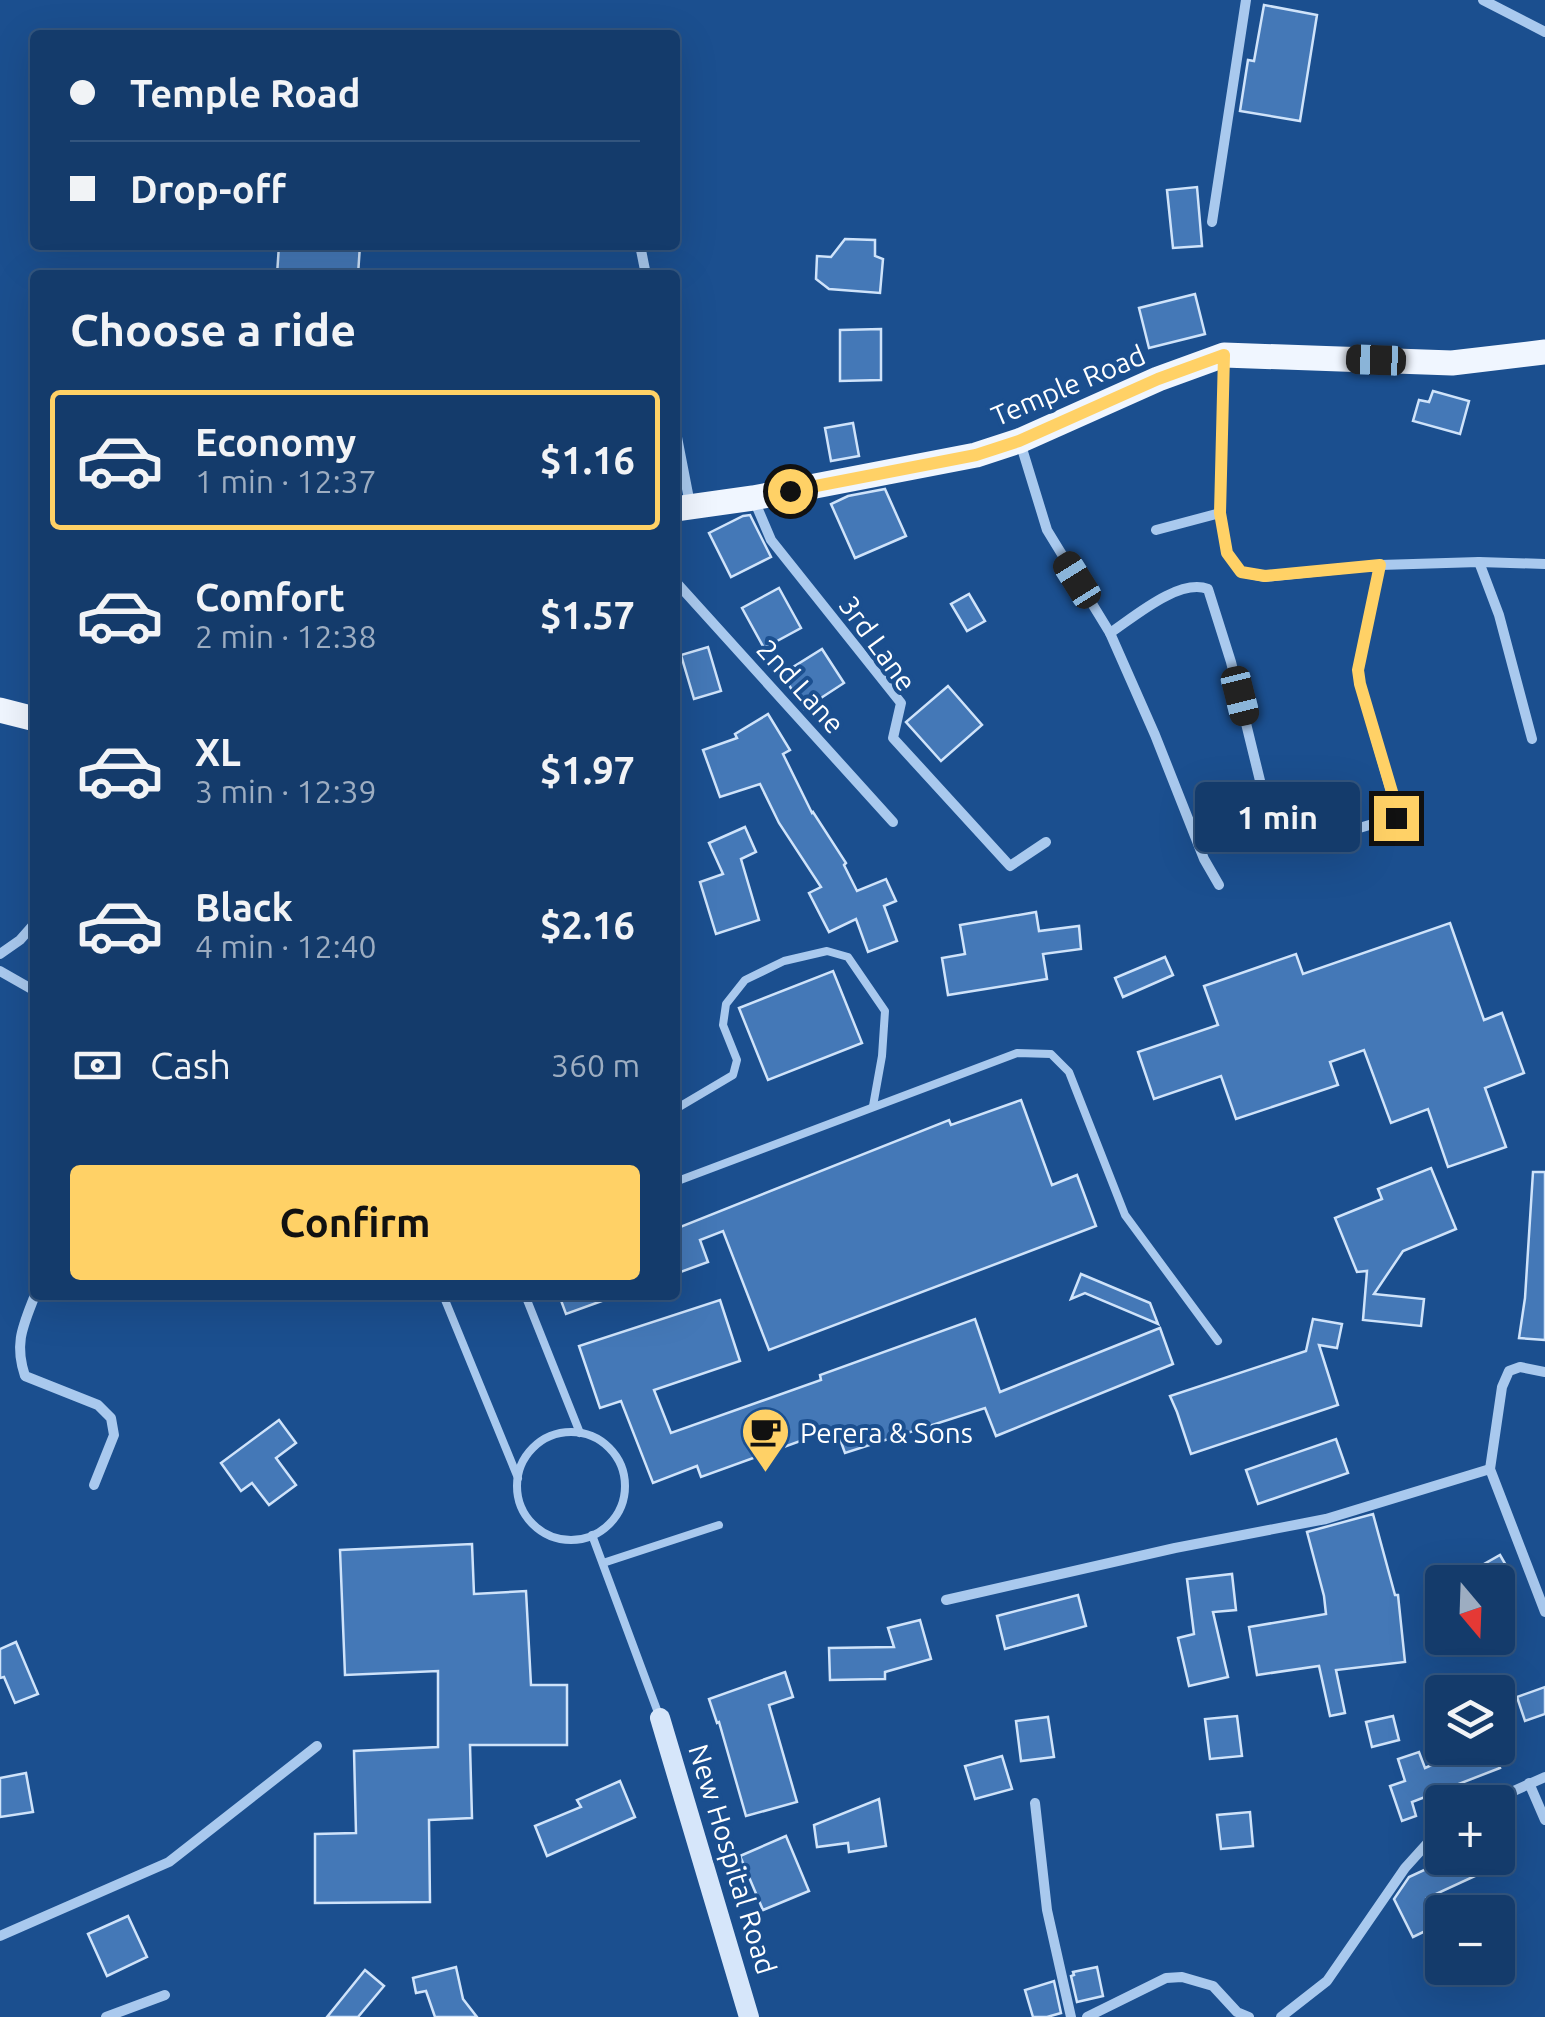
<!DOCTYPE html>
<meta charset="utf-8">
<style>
:root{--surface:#143b6b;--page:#1d4271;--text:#f1f3f6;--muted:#9dadc1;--line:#33557e;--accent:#ffd166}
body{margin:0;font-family:Ubuntu,sans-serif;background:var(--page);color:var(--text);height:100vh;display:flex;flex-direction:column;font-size:38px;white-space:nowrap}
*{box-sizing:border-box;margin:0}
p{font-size:32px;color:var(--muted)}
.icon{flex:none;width:55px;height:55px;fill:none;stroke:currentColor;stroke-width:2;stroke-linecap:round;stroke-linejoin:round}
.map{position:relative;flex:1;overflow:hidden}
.drawer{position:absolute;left:30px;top:270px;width:650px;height:1030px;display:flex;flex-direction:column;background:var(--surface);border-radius:10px;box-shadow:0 10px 40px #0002,0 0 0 2px var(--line)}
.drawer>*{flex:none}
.banner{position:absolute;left:30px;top:30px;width:650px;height:220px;border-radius:10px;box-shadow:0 10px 40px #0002,0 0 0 2px var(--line);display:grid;align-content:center;height:220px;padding:0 40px;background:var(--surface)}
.needle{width:65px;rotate:161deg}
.tools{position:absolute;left:1425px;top:1565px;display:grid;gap:20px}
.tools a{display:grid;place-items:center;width:90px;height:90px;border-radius:10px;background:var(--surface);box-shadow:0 10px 40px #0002,0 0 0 2px var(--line);font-size:50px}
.end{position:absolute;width:45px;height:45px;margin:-22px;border:12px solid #ffd166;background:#111;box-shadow:0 0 0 5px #111}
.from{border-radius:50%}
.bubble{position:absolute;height:70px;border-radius:10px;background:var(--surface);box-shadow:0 10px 40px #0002,0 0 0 2px var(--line);font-size:32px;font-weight:700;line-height:70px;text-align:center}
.car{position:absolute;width:30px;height:60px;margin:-30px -15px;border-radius:12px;box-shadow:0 0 8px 2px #0007;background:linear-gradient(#222 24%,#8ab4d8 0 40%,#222 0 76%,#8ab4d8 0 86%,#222 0)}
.banner b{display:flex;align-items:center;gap:35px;height:95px;font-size:38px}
.banner b+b{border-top:2px solid var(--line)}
.banner i{width:25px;height:25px;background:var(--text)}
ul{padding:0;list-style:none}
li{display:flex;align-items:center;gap:30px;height:140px;margin:0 20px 15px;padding:0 20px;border:5px solid transparent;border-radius:10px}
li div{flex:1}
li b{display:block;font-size:38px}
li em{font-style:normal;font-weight:700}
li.active{border-color:var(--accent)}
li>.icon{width:90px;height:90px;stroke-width:1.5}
h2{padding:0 40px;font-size:45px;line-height:120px}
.pay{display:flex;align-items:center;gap:25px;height:110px;padding:0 40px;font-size:38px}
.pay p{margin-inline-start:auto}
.action{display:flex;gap:20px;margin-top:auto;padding:20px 40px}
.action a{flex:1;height:115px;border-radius:10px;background:var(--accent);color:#111;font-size:40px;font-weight:700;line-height:115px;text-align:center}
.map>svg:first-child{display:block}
</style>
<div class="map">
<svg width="1545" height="2017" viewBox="0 0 1545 2017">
<rect width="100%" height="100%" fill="#1b4f8f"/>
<g fill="#4478b7" stroke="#cfe3fa" stroke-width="2.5">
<polygon points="1264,5 1317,15 1300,121 1240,111 1248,60 1254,61"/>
<polygon points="1197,187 1202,246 1173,248 1167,190"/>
<polygon points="845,239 875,240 875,256 883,259 880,293 829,289 816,279 817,256 831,257"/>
<polygon points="279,245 360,245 358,275 277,275"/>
<polygon points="1195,294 1205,334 1149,348 1139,308"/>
<polygon points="881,329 881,380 840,381 840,330"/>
<polygon points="1433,391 1469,401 1460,434 1413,421 1419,400 1429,402"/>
<polygon points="853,423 859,456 831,461 825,428"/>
<polygon points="885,489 906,536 855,558 831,504 848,496"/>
<polygon points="750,515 771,557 731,577 709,533 743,516"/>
<polygon points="779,588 801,628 764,648 742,608"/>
<polygon points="969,594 985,621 967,631 951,604"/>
<polygon points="708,647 721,691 694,699 681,655"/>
<polygon points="822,649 844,683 804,709 782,674"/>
<polygon points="948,686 982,725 941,761 906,722"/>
<polygon points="768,714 790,750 783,754 812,813 813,812 846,863 844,865 857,891 886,879 896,901 884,906 897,941 868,952 856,919 829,932 809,893 821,887 779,823 760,784 720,797 703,750 737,738 735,734"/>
<polygon points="745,827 756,852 741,859 759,920 716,934 700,882 723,874 709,843"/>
<polygon points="1036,912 1039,931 1079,926 1081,949 1043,954 1047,979 948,995 942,958 965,954 960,925"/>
<polygon points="1450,923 1484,1020 1502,1013 1524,1073 1485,1088 1506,1147 1448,1167 1428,1109 1391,1123 1364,1050 1330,1062 1338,1085 1236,1119 1221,1076 1154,1099 1138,1052 1218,1025 1204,986 1296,954 1303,974"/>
<polygon points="1165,957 1173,975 1123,997 1115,978"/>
<polygon points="833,971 862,1043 768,1080 739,1008"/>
<polygon points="1021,1100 1052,1185 1077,1175 1096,1226 769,1350 723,1231 700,1240 708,1262 675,1274 675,1229 949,1120 951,1125"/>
<polygon points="1431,1168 1456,1229 1403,1251 1374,1294 1424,1299 1421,1326 1363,1320 1367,1271 1357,1272 1335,1218 1382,1199 1378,1189"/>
<polygon points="1533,1172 1545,1172 1545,1340 1519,1338 1525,1298"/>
<polygon points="1081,1274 1150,1303 1158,1324 1085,1293 1071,1299"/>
<polygon points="559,1295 612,1295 613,1297 566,1314"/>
<polygon points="720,1300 740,1361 654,1390 671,1433 821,1380 820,1375 975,1319 1000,1392 1160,1328 1173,1364 996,1436 985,1408 845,1453 836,1428 701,1477 697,1466 653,1483 621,1401 600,1408 579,1346"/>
<polygon points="1313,1319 1342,1324 1337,1348 1319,1345 1338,1405 1191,1454 1177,1412 1170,1396 1306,1351"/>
<polygon points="279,1420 296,1443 276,1458 296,1485 269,1505 252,1483 241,1491 221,1463"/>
<polygon points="1336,1439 1348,1473 1258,1504 1246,1470"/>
<polygon points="1373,1514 1395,1595 1398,1595 1405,1662 1336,1670 1345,1713 1330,1716 1319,1666 1257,1675 1249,1627 1326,1614 1324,1596 1307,1532"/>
<polygon points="472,1544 474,1594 526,1591 531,1685 567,1685 567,1745 470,1745 472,1818 429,1820 430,1902 315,1903 315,1834 356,1833 354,1751 438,1747 438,1671 345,1675 340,1550"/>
<polygon points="1500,1555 1511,1574 1495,1582 1476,1582 1470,1572"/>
<polygon points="1232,1574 1236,1610 1213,1612 1228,1677 1189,1686 1178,1638 1194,1634 1187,1579"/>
<polygon points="1078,1595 1086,1626 1005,1649 997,1616"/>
<polygon points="920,1620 931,1659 885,1672 885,1679 830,1680 829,1648 894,1647 888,1628"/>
<polygon points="16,1642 38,1694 15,1703 4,1677 0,1678 0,1649"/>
<polygon points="785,1672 793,1697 769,1705 797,1802 746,1816 719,1722 717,1723 709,1699"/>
<polygon points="1545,1687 1545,1714 1525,1721 1517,1697"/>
<polygon points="1237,1716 1242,1756 1210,1759 1205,1719"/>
<polygon points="1393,1716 1399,1740 1372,1747 1366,1722"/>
<polygon points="1048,1717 1054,1757 1021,1761 1016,1721"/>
<polygon points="1493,1749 1500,1768 1412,1802 1416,1816 1402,1821 1390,1786 1405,1781 1398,1759 1419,1752 1425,1768 1461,1752 1464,1759"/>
<polygon points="1002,1756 1012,1789 975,1799 965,1766"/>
<polygon points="26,1773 33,1812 0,1817 0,1778"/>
<polygon points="620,1781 635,1817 547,1856 535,1826 581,1807 577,1800"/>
<polygon points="879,1799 886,1846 849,1852 848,1843 817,1847 814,1825"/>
<polygon points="1250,1812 1253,1846 1221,1849 1217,1815"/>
<polygon points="786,1836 809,1891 763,1910 740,1856"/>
<polygon points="1450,1858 1514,1858 1427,1898 1440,1924 1413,1937 1394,1899 1409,1877"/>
<polygon points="128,1916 147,1957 107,1976 88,1934"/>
<polygon points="456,1967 463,1999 477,2017 435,2017 426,1991 416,1993 413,1978"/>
<polygon points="1097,1967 1103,1996 1077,2002 1071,1976 1074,1975 1073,1972"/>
<polygon points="365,1970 384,1986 358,2017 327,2017"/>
<polygon points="1054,1981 1061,2013 1047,2017 1033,2017 1025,1990"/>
</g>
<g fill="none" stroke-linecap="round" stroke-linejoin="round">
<g stroke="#a9c9ee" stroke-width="8">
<polyline points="679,1107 733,1075 737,1060 723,1025 726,1004 745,980 784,961 827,951 848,957 885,1011 882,1056 873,1106"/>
<polyline points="675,1182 1017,1053 1051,1054 1069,1072 1125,1215 1218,1341"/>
<polyline points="443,1295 518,1478"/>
<polyline points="525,1295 580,1433"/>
<circle cx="571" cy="1486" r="54"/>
<polyline points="592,1535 660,1718"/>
<polyline points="603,1563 719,1525"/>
</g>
<g stroke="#a9c9ee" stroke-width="10">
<polyline points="1483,0 1545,32"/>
<polyline points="1212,222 1246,0"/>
<polyline points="640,245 646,275"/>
<polyline points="1224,358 1220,513 1227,553 1241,572 1265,577 1380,565 1479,562 1545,564"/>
<polyline points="675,427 690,504"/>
<polyline points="1020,442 1047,530 1110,633 1155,735 1204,859 1219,885"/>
<polyline points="754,500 771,540 901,703 893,738 1010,866 1046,842"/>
<polyline points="1156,530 1220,513"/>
<polyline points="1479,562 1499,615 1532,739"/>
<polyline points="675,581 893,822"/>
<path d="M1110 633C1134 617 1179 578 1208 589L1231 662 1264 797"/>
<polyline points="1346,832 1396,817 1397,812 1360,684 1358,669 1380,565"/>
<polyline points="0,954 20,940 35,923"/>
<polyline points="0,971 35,991"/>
<path d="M35 1295C23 1326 14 1343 25 1376L98 1405 111 1418 114 1435 94 1485"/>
<polyline points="1545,1372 1520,1367 1509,1371 1502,1387 1490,1469 1545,1612"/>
<polyline points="946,1600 1175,1548 1326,1519 1490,1469"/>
<polyline points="1529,1783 1545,1820"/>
<polyline points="1489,1802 1545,1777"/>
<polyline points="1035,1803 1047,1910 1071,2017"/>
<polyline points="0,1936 169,1862 317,1746"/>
<polyline points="106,2017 165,1995"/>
<polyline points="1087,2017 1166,1978 1182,1977 1213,1986 1237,2012 1249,2017"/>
<polyline points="1281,2017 1327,1981 1405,1868 1442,1827"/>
</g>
<polyline stroke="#d6e6fa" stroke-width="20" points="660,1718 749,2017"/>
<g stroke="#f0f6ff" stroke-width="25">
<polyline points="675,509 753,498 976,455 1019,441 1158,379 1224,355 1452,363 1545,352"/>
<polyline points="0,710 35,719"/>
</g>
</g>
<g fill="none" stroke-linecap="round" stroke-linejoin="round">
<polyline stroke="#ffd166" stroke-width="12" points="790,491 976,455 1019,441 1158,379 1224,355 1220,513 1227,553 1241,572 1265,576 1380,565 1358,670 1360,684 1398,812 1396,818"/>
</g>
<defs>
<symbol id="cafe-pin" viewBox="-11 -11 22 30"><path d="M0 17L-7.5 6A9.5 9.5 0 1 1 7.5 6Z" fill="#ffd166" stroke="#1b4f8f"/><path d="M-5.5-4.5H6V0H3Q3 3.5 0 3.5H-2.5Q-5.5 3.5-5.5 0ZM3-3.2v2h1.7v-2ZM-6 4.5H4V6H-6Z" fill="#111"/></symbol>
</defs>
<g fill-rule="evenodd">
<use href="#cafe-pin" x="738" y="1404" width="55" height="75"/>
</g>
<g text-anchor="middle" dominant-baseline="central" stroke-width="8" stroke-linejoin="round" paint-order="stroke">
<g font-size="28" fill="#fff" stroke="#1b4f8f">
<text transform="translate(1068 385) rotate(-23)">Temple Road</text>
<text transform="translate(878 643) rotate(54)">3rd Lane</text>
<text transform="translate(801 686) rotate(48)">2nd Lane</text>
<text transform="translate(733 1859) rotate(73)">New Hospital Road</text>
</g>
<g font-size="28" fill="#fff" stroke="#1b4f8f" text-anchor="start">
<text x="800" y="1432">Perera &amp; Sons</text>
</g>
</g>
</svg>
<div class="tools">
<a><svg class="needle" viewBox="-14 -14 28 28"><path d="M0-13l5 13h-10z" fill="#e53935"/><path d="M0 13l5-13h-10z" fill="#9dadc1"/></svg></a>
<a><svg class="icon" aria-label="layers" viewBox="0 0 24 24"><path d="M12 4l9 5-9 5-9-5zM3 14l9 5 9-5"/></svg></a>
<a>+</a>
<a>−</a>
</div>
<i class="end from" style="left:790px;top:491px"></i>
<i class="end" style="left:1396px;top:818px"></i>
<div class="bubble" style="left:1195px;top:782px;width:165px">1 min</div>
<i class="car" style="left:1376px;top:360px;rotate:272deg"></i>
<i class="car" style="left:1077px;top:580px;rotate:328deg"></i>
<i class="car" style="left:1240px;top:696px;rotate:166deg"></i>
<div class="banner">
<b><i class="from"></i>Temple Road</b>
<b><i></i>Drop-off</b>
</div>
<section class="drawer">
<h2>Choose a ride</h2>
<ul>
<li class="active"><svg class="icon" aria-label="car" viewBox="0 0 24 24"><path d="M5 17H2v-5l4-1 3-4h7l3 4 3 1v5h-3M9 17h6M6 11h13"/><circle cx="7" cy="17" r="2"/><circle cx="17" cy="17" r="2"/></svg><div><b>Economy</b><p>1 min · 12:37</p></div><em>$1.16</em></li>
<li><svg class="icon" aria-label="car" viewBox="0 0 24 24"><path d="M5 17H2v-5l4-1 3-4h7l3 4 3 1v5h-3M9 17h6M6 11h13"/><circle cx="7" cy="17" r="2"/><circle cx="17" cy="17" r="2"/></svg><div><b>Comfort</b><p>2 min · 12:38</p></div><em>$1.57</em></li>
<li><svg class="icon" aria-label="car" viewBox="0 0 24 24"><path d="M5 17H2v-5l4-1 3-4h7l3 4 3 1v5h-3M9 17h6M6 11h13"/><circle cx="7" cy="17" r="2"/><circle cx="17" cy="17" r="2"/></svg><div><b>XL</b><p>3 min · 12:39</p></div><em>$1.97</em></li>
<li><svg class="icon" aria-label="car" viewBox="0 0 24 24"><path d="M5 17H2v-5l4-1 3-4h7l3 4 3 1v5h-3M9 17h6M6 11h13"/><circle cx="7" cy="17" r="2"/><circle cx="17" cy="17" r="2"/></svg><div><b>Black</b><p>4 min · 12:40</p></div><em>$2.16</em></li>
</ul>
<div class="pay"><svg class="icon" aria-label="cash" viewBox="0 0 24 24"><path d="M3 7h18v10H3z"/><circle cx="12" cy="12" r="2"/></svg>Cash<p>360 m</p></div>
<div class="action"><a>Confirm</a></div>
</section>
</div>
